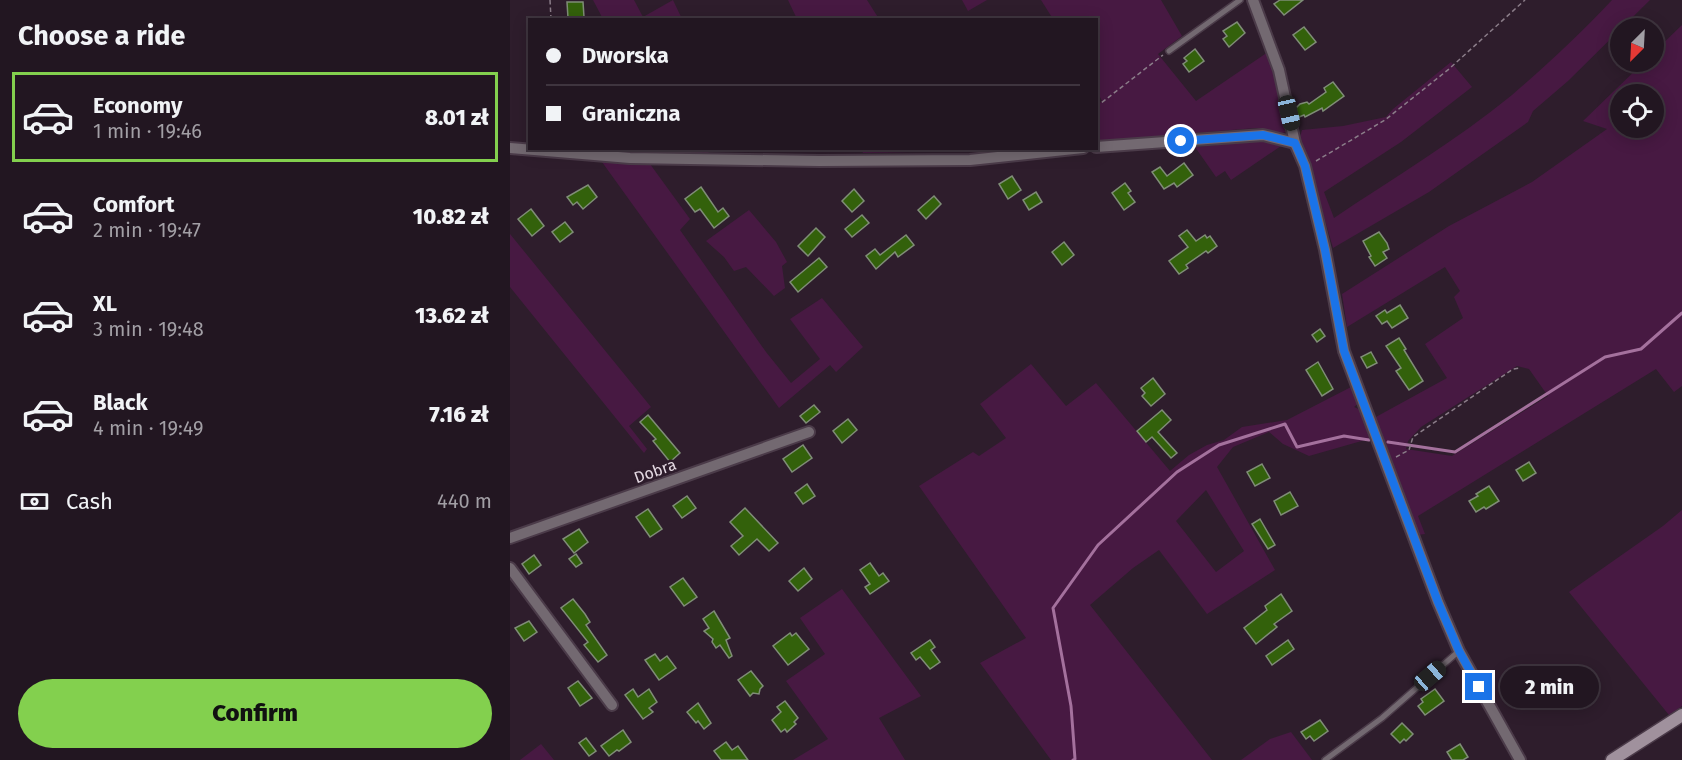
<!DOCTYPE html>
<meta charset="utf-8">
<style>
:root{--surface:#221621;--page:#2e232e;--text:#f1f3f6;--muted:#a29fa5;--line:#3f353f;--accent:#83d04e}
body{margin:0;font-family:"Fira Sans",sans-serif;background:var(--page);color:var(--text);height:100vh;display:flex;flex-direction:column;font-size:22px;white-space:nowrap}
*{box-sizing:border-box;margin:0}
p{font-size:20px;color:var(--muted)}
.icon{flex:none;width:33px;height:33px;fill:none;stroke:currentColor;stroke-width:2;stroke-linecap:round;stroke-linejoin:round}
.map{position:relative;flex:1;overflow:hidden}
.panel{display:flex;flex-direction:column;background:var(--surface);width:510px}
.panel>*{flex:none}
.banner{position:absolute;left:18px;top:18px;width:570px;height:132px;border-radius:0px;box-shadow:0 3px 15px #0003,0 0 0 2px var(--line);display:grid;align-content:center;height:132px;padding:0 18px;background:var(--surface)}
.needle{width:39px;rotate:204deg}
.controls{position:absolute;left:1100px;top:18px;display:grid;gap:12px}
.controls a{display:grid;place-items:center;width:54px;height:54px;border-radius:50%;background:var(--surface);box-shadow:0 3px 15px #0003,0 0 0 2px var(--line);font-size:30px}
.end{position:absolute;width:27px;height:27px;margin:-14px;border:8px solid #1a73e8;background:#fff;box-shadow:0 0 0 3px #fff}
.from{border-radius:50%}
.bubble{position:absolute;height:42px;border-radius:21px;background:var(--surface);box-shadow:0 3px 15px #0003,0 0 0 2px var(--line);font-size:20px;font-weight:800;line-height:42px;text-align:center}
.car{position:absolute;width:18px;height:36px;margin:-18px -9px;border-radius:8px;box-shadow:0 0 4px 2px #0007;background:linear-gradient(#222 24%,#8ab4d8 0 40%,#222 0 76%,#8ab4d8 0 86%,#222 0)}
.banner b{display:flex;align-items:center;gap:21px;height:57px;font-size:22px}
.banner b+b{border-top:2px solid var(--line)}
.banner i{width:15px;height:15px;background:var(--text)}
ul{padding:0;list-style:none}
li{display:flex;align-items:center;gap:18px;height:90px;margin:0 12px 9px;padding:0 6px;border:3px solid transparent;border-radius:0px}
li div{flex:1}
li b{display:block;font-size:22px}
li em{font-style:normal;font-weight:800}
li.selected{border-color:var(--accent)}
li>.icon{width:54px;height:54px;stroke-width:1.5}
h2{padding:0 18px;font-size:27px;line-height:72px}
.pay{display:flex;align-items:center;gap:15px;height:66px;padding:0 18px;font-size:22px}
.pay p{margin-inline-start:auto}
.action{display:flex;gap:12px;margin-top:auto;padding:12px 18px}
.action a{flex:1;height:69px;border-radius:36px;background:var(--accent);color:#111;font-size:24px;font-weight:800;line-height:69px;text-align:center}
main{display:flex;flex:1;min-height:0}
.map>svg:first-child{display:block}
</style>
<main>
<section class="panel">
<h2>Choose a ride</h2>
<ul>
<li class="selected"><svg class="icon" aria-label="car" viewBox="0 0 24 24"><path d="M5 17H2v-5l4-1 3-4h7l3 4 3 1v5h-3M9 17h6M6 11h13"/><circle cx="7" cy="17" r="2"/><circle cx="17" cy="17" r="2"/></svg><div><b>Economy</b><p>1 min · 19:46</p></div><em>8.01 zł</em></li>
<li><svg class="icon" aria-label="car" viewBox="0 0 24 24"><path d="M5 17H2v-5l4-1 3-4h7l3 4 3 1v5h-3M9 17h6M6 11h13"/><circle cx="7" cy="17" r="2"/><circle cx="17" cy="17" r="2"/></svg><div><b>Comfort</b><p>2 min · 19:47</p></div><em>10.82 zł</em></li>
<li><svg class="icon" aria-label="car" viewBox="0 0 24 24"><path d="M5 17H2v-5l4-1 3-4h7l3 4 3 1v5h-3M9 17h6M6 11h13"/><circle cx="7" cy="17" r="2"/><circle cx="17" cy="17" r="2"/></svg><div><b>XL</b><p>3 min · 19:48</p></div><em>13.62 zł</em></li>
<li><svg class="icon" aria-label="car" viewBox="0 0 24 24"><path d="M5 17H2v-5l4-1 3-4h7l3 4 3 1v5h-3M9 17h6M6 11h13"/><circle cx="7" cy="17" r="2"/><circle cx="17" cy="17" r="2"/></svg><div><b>Black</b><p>4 min · 19:49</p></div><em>7.16 zł</em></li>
</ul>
<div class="pay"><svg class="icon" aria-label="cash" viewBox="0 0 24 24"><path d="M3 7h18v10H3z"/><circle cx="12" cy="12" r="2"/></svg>Cash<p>440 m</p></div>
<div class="action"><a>Confirm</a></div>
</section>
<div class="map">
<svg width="1172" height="760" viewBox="0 0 1172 760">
<rect width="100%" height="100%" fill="#2e1d2c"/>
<g fill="#471942" fill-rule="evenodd">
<polygon points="83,0 124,0 133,17 163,0 172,19 93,19"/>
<polygon points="278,0 357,0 369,19 287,19"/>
<polygon points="452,0 477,0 458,11"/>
<polygon points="531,0 651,0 672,36 648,54 686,101 758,52 779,126 776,132 772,133 746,128 587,141 587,106 592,101 587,91 586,20 543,19"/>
<path d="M1102 0H1140L1058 81 1023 111 1018 122 919 192 823 248 797 158 789 141 792 130 833 126 876 117 883 109 941 62 962 87 891 142 814 192 824 218C883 178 946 141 1002 95 1037 65 1070 34 1102 0Z"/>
<path d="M1172 25V386L1164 392 1146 369 908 516 915 534 907 535 864 418 937 378 915 344 953 318 944 297 950 291 935 267 837 327 832 294 939 226 1022 182 1097 129 1073 121 1134 62H1143V53ZM1110 94H1143V128H1110ZM1007 366 1019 369 1038 396 942 456 896 449 898 441 911 427Z"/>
<polygon points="750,141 771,146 721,180 715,171 706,177 685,147"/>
<polygon points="446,148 447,151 353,153 351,149"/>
<polygon points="156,149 197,149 200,156 159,154"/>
<polygon points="92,162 140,164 180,219 170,230 256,352 281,383 310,359 280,319 312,298 353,347 326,372 320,365 269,408"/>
<polygon points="239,210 266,242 277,262 272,266 275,288 264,296 236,267 224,271 214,257 196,241"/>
<polygon points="0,234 141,407 119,426 137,449 134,453 0,287"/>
<path d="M521 364 556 406 586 383 660 471 679 455 697 445 714 440 732 427 777 420 843 386 850 402 844 407 851 410 862 438 799 456 773 444 759 432 723 447 707 467 765 570 697 614 649 550 623 568 580 605 702 760H541L470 663 516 638 409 486 463 452 469 456 496 438 470 404ZM696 490 734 551 706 572 666 521Z"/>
<polygon points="1172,510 1172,706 1159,715 1059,592 1153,526"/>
<polygon points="332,589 411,696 369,718 395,760 283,760 318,739 276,681 315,654 290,618"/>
<polygon points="781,732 802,760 731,760 760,739"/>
<polygon points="31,744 44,760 10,760"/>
</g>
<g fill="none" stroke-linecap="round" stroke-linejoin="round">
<g stroke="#a4719d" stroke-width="3">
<polyline points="878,442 945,452 1095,357 1131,349 1172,313"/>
<polyline points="563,760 565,759 561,706 543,608 588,545 667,472 709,445 775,424 787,447 834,436 859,440"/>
</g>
</g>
<g fill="#33610b" stroke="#7f8d77" stroke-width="1.5">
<polygon points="770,0 793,0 774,15 764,4"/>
<polygon points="57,2 73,2 74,17 71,17 71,20 58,18"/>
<polygon points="727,22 735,33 719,47 713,39 717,36 713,31"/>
<polygon points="794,27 806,42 795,50 783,35"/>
<polygon points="685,49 694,61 679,72 673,64 677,61 674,58"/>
<polygon points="823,82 834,96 813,111 812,108 795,117 794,115 789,117 785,109 790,104 797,102 799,104 816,92 814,88"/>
<polygon points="674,163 683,175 667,187 664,183 654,189 642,172 650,167 657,176"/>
<polygon points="502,176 511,190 498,199 489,184"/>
<polygon points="615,183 621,191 618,193 625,202 614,210 602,193"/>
<polygon points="78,185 87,197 73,209 67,202 63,205 57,197"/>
<polygon points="191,187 208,212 213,208 219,216 204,228 190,209 185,212 175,199"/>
<polygon points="344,189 354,201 342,212 332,201"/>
<polygon points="526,192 532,202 519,210 513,200"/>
<polygon points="424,196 431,204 416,219 408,210"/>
<polygon points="21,209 34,226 22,236 8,219"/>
<polygon points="352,215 359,223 342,237 335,229"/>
<polygon points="55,222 63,232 50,242 42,232"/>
<polygon points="306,228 315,237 298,256 288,246"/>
<polygon points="677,230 686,241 695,235 697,238 700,236 707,246 698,253 696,251 676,265 678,268 669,274 659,261 678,247 669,236"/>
<polygon points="869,232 877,243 879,249 873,252 877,258 865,266 859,257 861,256 853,241"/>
<polygon points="396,235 404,245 388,257 385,252 366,269 356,256 365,249 370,255"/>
<polygon points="554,242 564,255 552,265 542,252"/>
<polygon points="309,258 317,267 288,292 280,282"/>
<polygon points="890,305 898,318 882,328 877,321 872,324 866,316 875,310 877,313"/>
<polygon points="810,329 815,336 807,342 802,335"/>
<polygon points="889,338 896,349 894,350 913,381 899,390 886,371 891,368 876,346"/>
<polygon points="861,352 867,363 857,368 851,357"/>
<polygon points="808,362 823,389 812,396 796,370"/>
<polygon points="643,378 655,394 641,406 632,396 635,393 631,388"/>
<polygon points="304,405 310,412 296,423 290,416"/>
<polygon points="652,410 661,420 648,432 667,453 661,458 642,437 636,442 627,431"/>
<polygon points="138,415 170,453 160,462 143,441 146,439 130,422"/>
<polygon points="338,419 347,430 332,443 323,431"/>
<polygon points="293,445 302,458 282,472 273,459"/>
<polygon points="1019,462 1026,473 1013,481 1006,470"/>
<polygon points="752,464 760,478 745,486 737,472"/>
<polygon points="297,484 305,496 293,504 285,493"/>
<polygon points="979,486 989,501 976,509 974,507 966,512 959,501 968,496 966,494"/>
<polygon points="780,492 788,506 771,515 764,501"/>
<polygon points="177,496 186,508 172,518 163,506"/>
<polygon points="235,508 268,543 259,551 247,539 229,555 221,546 233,536 220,522"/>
<polygon points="138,509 152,529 140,537 126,517"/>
<polygon points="750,519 765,545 758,549 742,524"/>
<polygon points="69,529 78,542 64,553 53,539"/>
<polygon points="66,554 72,563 66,567 59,559"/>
<polygon points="24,555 31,565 19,574 12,564"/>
<polygon points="360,563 369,576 373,573 379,581 360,594 355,587 360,584 350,570"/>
<polygon points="294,568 302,579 288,591 279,581"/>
<polygon points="173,578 187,597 174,606 160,587"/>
<polygon points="771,594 782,611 764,624 767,627 746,644 734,628 757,610 755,606"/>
<polygon points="63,599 75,614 80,622 76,625 97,655 88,662 74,645 78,642 51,608"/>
<polygon points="204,611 220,638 216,640 222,656 219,658 210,645 206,648 202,642 203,639 194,631 199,628 193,619"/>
<polygon points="19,621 27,632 14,641 5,628"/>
<polygon points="280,633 282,636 286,633 299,649 278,665 263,646"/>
<polygon points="420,640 425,647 421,650 430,662 420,669 410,657 406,660 401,653"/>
<polygon points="778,640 784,649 762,665 756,656"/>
<polygon points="145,654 150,661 157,656 166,668 149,680 135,660"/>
<polygon points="241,671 253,686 250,689 249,694 243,693 240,696 228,680"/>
<polygon points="68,681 82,698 70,706 58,688"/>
<polygon points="123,689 128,697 139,689 147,702 139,708 143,712 133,719 115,695"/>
<polygon points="925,689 934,701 915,715 908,706 913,702 911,699"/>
<polygon points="275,701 288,718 284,722 286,724 277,732 275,729 271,732 262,720 271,712 267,707"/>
<polygon points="188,703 201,723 194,729 188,721 186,723 177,712"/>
<polygon points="810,720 818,731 804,741 800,736 796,739 791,732"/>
<polygon points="892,723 903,734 896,741 894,739 890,743 881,734"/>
<polygon points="113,730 121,742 109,751 107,750 99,756 91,746"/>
<polygon points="76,738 86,751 79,756 69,743"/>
<polygon points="216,742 222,750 228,746 238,760 211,760 204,751"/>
<polygon points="950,744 958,757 953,760 942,760 937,752"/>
</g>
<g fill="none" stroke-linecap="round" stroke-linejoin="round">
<defs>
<g id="lane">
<polyline points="659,51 730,0"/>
<polyline points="815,760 872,718 949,651"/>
</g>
<g id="street">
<polyline points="743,0 769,70 785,143 795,166 815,250 834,351 928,602 949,651 1010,760"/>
<polyline points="586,147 753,135 785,143"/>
<polyline points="0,148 120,158 309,161 460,160 573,148"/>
<polyline points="0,538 299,432"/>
<polyline points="0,568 102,705"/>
</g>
<polyline id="secondary" points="1102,760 1172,715"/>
</defs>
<use href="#lane" stroke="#4b3b49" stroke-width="8"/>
<use href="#street" stroke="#4b3b49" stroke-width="14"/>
<use href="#secondary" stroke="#4b3b49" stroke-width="15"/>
<g stroke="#8b7d89" stroke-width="1.5" stroke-dasharray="4.5 3" stroke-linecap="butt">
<polyline points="40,0 41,19"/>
<polyline points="586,107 653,55"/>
<polyline points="806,161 875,120 939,69 1015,0"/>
<polyline points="886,457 899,450 903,437 1003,369 1011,368"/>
</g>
<use href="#lane" stroke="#736971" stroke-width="5"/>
<use href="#street" stroke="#736971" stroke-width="10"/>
<use href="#secondary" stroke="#a0919d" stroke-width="12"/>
</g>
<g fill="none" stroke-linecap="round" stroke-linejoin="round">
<polyline stroke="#1a73e8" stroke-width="8" points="671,141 753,135 785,143 795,166 815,250 834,351 928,602 949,651 969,687"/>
</g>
<g text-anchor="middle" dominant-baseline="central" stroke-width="5" stroke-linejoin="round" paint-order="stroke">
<g font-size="16" fill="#e4d9e2" stroke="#2e1d2c">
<text transform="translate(145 471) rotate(-20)">Dobra</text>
</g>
</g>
</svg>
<div class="controls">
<a><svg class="needle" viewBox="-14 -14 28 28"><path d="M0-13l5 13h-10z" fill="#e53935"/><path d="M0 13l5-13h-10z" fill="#a29fa5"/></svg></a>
<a><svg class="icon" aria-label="locate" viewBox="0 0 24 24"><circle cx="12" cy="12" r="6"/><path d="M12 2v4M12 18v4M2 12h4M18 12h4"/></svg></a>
</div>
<i class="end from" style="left:671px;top:141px"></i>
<i class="end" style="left:969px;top:687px"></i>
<div class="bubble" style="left:990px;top:666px;width:99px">2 min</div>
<i class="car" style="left:779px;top:113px;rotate:167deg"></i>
<i class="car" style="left:920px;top:676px;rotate:49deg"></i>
<div class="banner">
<b><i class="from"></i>Dworska</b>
<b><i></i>Graniczna</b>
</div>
</div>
</main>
